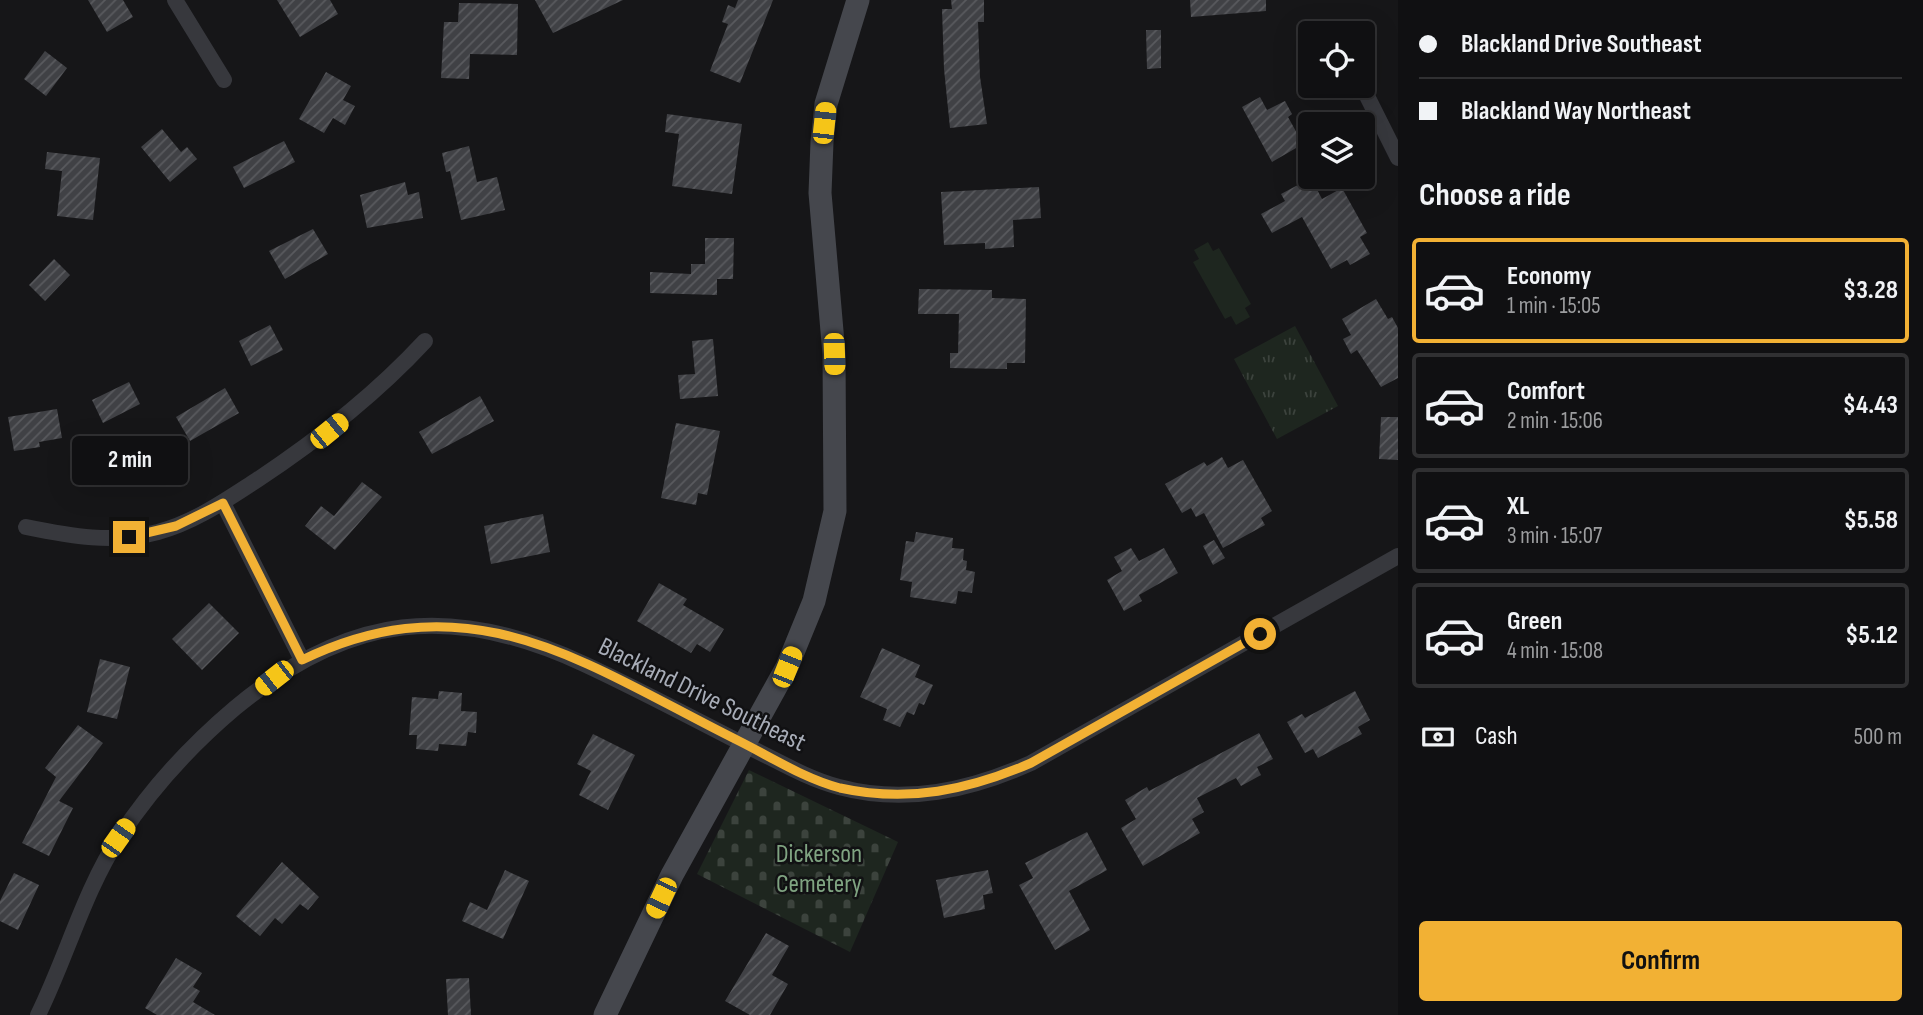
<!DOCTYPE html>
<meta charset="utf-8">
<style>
:root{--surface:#101012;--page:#1e1e20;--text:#f1f3f6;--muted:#9c9d9f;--line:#303032;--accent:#f2b134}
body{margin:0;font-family:"Sofia Sans Condensed",sans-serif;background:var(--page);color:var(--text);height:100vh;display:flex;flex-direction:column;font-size:26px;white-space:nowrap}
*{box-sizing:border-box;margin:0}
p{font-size:23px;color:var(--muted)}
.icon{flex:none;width:38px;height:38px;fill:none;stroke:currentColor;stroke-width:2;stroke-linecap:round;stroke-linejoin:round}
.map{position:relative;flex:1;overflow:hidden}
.details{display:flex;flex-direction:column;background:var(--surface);width:525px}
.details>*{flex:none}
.banner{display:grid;align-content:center;height:154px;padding:0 21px;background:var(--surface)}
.fabs{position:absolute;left:1298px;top:21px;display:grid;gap:14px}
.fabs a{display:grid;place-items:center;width:77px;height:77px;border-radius:7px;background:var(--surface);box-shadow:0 7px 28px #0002,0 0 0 2px var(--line);font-size:35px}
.end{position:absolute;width:32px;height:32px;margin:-16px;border:9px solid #f2b134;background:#111;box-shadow:0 0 0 4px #111}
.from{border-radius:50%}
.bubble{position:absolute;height:49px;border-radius:7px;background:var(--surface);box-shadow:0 7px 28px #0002,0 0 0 2px var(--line);font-size:23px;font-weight:700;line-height:49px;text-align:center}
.car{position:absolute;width:21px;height:42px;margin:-21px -10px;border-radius:9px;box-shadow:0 0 5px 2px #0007;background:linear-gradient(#f5c518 24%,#345 0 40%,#f5c518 0 76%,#345 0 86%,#f5c518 0)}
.banner b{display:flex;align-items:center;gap:24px;height:66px;font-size:26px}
.banner b+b{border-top:2px solid var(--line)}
.banner i{width:18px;height:18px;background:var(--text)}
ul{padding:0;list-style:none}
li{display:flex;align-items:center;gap:21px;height:105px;margin:0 14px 10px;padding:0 7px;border:4px solid var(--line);border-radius:7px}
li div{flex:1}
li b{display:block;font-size:26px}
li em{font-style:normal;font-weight:700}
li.selected{border-color:var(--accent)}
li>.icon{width:63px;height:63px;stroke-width:1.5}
h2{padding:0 21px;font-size:32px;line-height:84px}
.pay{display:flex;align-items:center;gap:18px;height:77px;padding:0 21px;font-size:26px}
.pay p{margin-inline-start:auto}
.primary-button{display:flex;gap:14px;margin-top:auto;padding:14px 21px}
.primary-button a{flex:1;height:80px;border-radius:7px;background:var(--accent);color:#111;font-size:28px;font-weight:700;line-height:80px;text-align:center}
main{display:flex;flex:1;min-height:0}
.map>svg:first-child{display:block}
</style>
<main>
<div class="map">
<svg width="1398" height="1015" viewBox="0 0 1398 1015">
<defs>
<pattern id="grass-tufts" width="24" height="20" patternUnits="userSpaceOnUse" patternTransform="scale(1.75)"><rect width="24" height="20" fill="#1e261f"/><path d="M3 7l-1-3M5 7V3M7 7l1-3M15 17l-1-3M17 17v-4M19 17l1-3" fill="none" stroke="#3c433d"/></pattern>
<pattern id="cemetery-stones" width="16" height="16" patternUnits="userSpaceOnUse" patternTransform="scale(1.75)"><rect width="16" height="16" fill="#1e261f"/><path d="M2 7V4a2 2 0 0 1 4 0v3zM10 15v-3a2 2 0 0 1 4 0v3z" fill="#3c433d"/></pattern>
<pattern id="building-hatch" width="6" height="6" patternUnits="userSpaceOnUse" patternTransform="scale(1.75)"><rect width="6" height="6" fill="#404145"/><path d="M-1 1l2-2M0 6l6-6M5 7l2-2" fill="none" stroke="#595a5e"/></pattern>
</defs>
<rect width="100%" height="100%" fill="#161618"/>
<polygon fill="url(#grass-tufts)" points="1295,326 1338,406 1277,439 1234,359"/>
<polygon fill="url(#cemetery-stones)" points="749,770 898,842 850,952 697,874"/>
<polygon fill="#1e261f" points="1208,242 1213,251 1219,248 1251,304 1245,308 1250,317 1236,325 1231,316 1225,319 1193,262 1199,259 1194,250"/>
<g fill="url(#building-hatch)">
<polygon points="88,0 123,0 133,17 107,32"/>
<polygon points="277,0 330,0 338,14 300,37"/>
<polygon points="535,0 623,0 553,33"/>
<polygon points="738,0 773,0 740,83 710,71 728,24 722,22 728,5 735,8"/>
<polygon points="951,0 984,0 984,22 978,22 980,77 987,124 950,128 944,69 942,9 952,9"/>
<polygon points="1190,0 1266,0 1266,11 1191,17"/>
<polygon points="459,3 518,4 517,55 470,54 469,79 441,78 444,22 458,22"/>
<polygon points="1146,30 1161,30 1161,68 1147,69"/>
<polygon points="45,51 67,68 46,96 24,79"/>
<polygon points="326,72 351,86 343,100 355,106 345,125 333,118 324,133 299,119"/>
<polygon points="1260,97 1267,110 1285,101 1292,114 1288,117 1303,144 1272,162 1242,107"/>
<polygon points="667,114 742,124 732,194 672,186 679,134 665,132"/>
<polygon points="162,129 181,152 187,147 197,159 170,182 141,147"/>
<polygon points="284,141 295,162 244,188 233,167"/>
<polygon points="469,146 477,182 497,177 505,210 461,220 450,171 446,172 442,153"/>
<polygon points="47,152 100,158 93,220 57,216 62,171 45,169"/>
<polygon points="1311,178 1322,199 1342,188 1367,233 1360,237 1370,254 1350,265 1347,260 1331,269 1302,217 1272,233 1261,214 1285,201 1281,194"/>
<polygon points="405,182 408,195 419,192 423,218 367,228 360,195"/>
<polygon points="1039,187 1041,218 1013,220 1014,247 985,249 985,243 944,245 941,192"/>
<polygon points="313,229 328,254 285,279 269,251"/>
<polygon points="705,238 734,238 733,279 717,279 717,295 650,293 650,272 691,274 691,264 705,264"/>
<polygon points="54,259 70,275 45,301 29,285"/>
<polygon points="919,289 992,290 992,298 1026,299 1025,363 1007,363 1007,369 950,368 950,353 958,353 959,314 918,314"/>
<polygon points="1376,299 1388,319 1392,317 1398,328 1398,378 1381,387 1357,350 1351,354 1343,339 1351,335 1342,319"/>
<polygon points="270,325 283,350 251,366 239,341"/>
<polygon points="713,339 718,396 680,399 678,375 695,374 692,341"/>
<polygon points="129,382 140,404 103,423 92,400"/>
<polygon points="225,388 239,413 190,441 176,417"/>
<polygon points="480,396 494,421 432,454 419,432"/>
<polygon points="57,409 62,438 39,442 40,447 14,451 8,417"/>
<polygon points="1381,417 1398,417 1398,460 1379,459"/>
<polygon points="676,423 720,431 707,495 698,493 696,505 661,498"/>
<polygon points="1222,457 1228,468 1243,460 1272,511 1261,518 1265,525 1223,548 1204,513 1196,517 1191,508 1182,513 1165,484 1204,462 1207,466"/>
<polygon points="362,482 382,497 335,550 305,526 321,506 334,516"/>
<polygon points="543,514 550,552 491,564 484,526"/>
<polygon points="916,532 953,538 952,548 964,549 963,560 967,561 966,570 975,572 972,593 958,591 956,604 910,597 912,582 900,580 906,541 914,542"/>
<polygon points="1214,540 1225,558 1213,565 1203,546"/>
<polygon points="1131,548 1139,561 1164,548 1178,573 1139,595 1142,601 1124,611 1107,580 1122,571 1114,557"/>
<polygon points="659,583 687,599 683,605 724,629 710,652 697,644 691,653 637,621"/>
<polygon points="209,603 239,633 202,670 172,639"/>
<polygon points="882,648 920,665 915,677 933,685 924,705 919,703 914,715 907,712 900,727 883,720 887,709 860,697"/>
<polygon points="100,659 130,667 117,719 87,712"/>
<polygon points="439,691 462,693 461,711 477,712 476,733 468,732 466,746 439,744 438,751 416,749 417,735 409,735 412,697 438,699"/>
<polygon points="1355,691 1370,720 1358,727 1362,734 1318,758 1313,749 1305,753 1287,722 1302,714 1305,718"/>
<polygon points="78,725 103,743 59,801 73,808 49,856 22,843 56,777 45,768"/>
<polygon points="1259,733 1273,759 1257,767 1261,775 1241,786 1236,778 1197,798 1204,812 1192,819 1200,833 1143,866 1121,828 1136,819 1125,800 1147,787 1149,791"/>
<polygon points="593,734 635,755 608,810 579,795 591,771 577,764"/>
<polygon points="1087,832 1107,870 1069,891 1090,930 1055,950 1019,885 1033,878 1025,863"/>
<polygon points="282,862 319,897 308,910 300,904 282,924 275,918 260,936 236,916"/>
<polygon points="505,870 529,881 503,939 462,921 470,902 487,910"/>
<polygon points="988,870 993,893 983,895 985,909 944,918 936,880"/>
<polygon points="14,873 39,885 18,930 0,921 0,901"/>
<polygon points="766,933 789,946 772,975 788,984 770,1015 750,1015 725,1001"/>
<polygon points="176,958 202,973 193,987 200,991 193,1002 215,1015 157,1015 145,1008"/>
<polygon points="469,978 471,1015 448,1015 446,979"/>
</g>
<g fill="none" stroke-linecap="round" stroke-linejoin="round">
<g stroke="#37383d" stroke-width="16">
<polyline points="175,0 224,80"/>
<polyline points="1362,86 1398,158"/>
<polyline points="223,503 302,660"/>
<path d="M26 527C70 536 114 544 158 532 195 522 226 500 257 480 319 439 374 396 425 341"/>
<path d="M38 1015C67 956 84 891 120 836 153 786 190 746 235 708 348 614 451 602 584 664 640 690 694 719 749 747 778 761 808 779 839 787 906 805 970 790 1031 763L1398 556"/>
</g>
<polyline stroke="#45474d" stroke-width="23" points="605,1015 672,875 787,667 814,601 835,511 834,354 820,193 822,142 826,104 858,0"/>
</g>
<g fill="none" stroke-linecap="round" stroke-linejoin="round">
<path stroke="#f2b134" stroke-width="9" d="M129 537 176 526 223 503 302 660C473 577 588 666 739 741 771 757 805 779 840 788 908 803 969 790 1031 763L1260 634"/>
</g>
<g text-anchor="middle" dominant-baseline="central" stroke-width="5" stroke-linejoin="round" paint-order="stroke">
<g font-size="26" fill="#a8adb8" stroke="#111113">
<text transform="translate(702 695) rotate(26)">Blackland Drive Southeast</text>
</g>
<g font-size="26" fill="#7fa381" stroke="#111113">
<text x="819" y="854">Dickerson<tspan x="819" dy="30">Cemetery</tspan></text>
</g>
</g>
</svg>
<div class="fabs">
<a><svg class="icon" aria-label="locate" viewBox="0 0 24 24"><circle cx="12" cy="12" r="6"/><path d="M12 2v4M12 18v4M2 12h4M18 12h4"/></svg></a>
<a><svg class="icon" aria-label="layers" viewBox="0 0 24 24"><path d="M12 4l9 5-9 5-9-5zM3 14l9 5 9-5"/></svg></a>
</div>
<i class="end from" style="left:1260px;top:634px"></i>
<i class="end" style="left:129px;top:537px"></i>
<div class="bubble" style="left:72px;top:436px;width:116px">2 min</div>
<i class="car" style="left:824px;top:123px;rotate:6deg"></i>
<i class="car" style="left:834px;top:354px;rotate:178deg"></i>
<i class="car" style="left:329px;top:431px;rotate:51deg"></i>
<i class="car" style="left:787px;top:667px;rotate:22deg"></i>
<i class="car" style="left:274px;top:678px;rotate:232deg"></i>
<i class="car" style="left:118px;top:838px;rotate:35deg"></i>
<i class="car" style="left:661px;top:898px;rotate:205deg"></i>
</div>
<section class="details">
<div class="banner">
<b><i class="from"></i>Blackland Drive Southeast</b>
<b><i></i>Blackland Way Northeast</b>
</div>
<h2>Choose a ride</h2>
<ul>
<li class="selected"><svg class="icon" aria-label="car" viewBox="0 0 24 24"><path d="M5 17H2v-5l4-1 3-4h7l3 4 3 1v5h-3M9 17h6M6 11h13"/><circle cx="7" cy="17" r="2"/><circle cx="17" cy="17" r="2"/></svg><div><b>Economy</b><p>1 min · 15:05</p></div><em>$3.28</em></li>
<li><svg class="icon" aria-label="car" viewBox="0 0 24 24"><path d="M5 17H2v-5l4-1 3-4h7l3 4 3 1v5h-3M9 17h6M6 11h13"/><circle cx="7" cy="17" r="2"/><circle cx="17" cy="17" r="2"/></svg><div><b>Comfort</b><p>2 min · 15:06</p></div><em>$4.43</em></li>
<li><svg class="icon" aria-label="car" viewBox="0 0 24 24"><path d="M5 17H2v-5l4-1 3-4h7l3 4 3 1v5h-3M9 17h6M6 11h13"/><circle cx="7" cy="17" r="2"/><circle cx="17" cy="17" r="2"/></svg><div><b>XL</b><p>3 min · 15:07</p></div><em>$5.58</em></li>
<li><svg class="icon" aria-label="car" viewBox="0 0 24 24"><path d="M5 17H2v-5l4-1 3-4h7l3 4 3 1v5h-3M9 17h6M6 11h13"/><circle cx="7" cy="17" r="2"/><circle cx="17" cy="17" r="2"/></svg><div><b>Green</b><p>4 min · 15:08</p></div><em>$5.12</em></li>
</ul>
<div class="pay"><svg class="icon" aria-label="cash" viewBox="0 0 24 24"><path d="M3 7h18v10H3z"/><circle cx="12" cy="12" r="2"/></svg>Cash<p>500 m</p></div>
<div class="primary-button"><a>Confirm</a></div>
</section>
</main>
